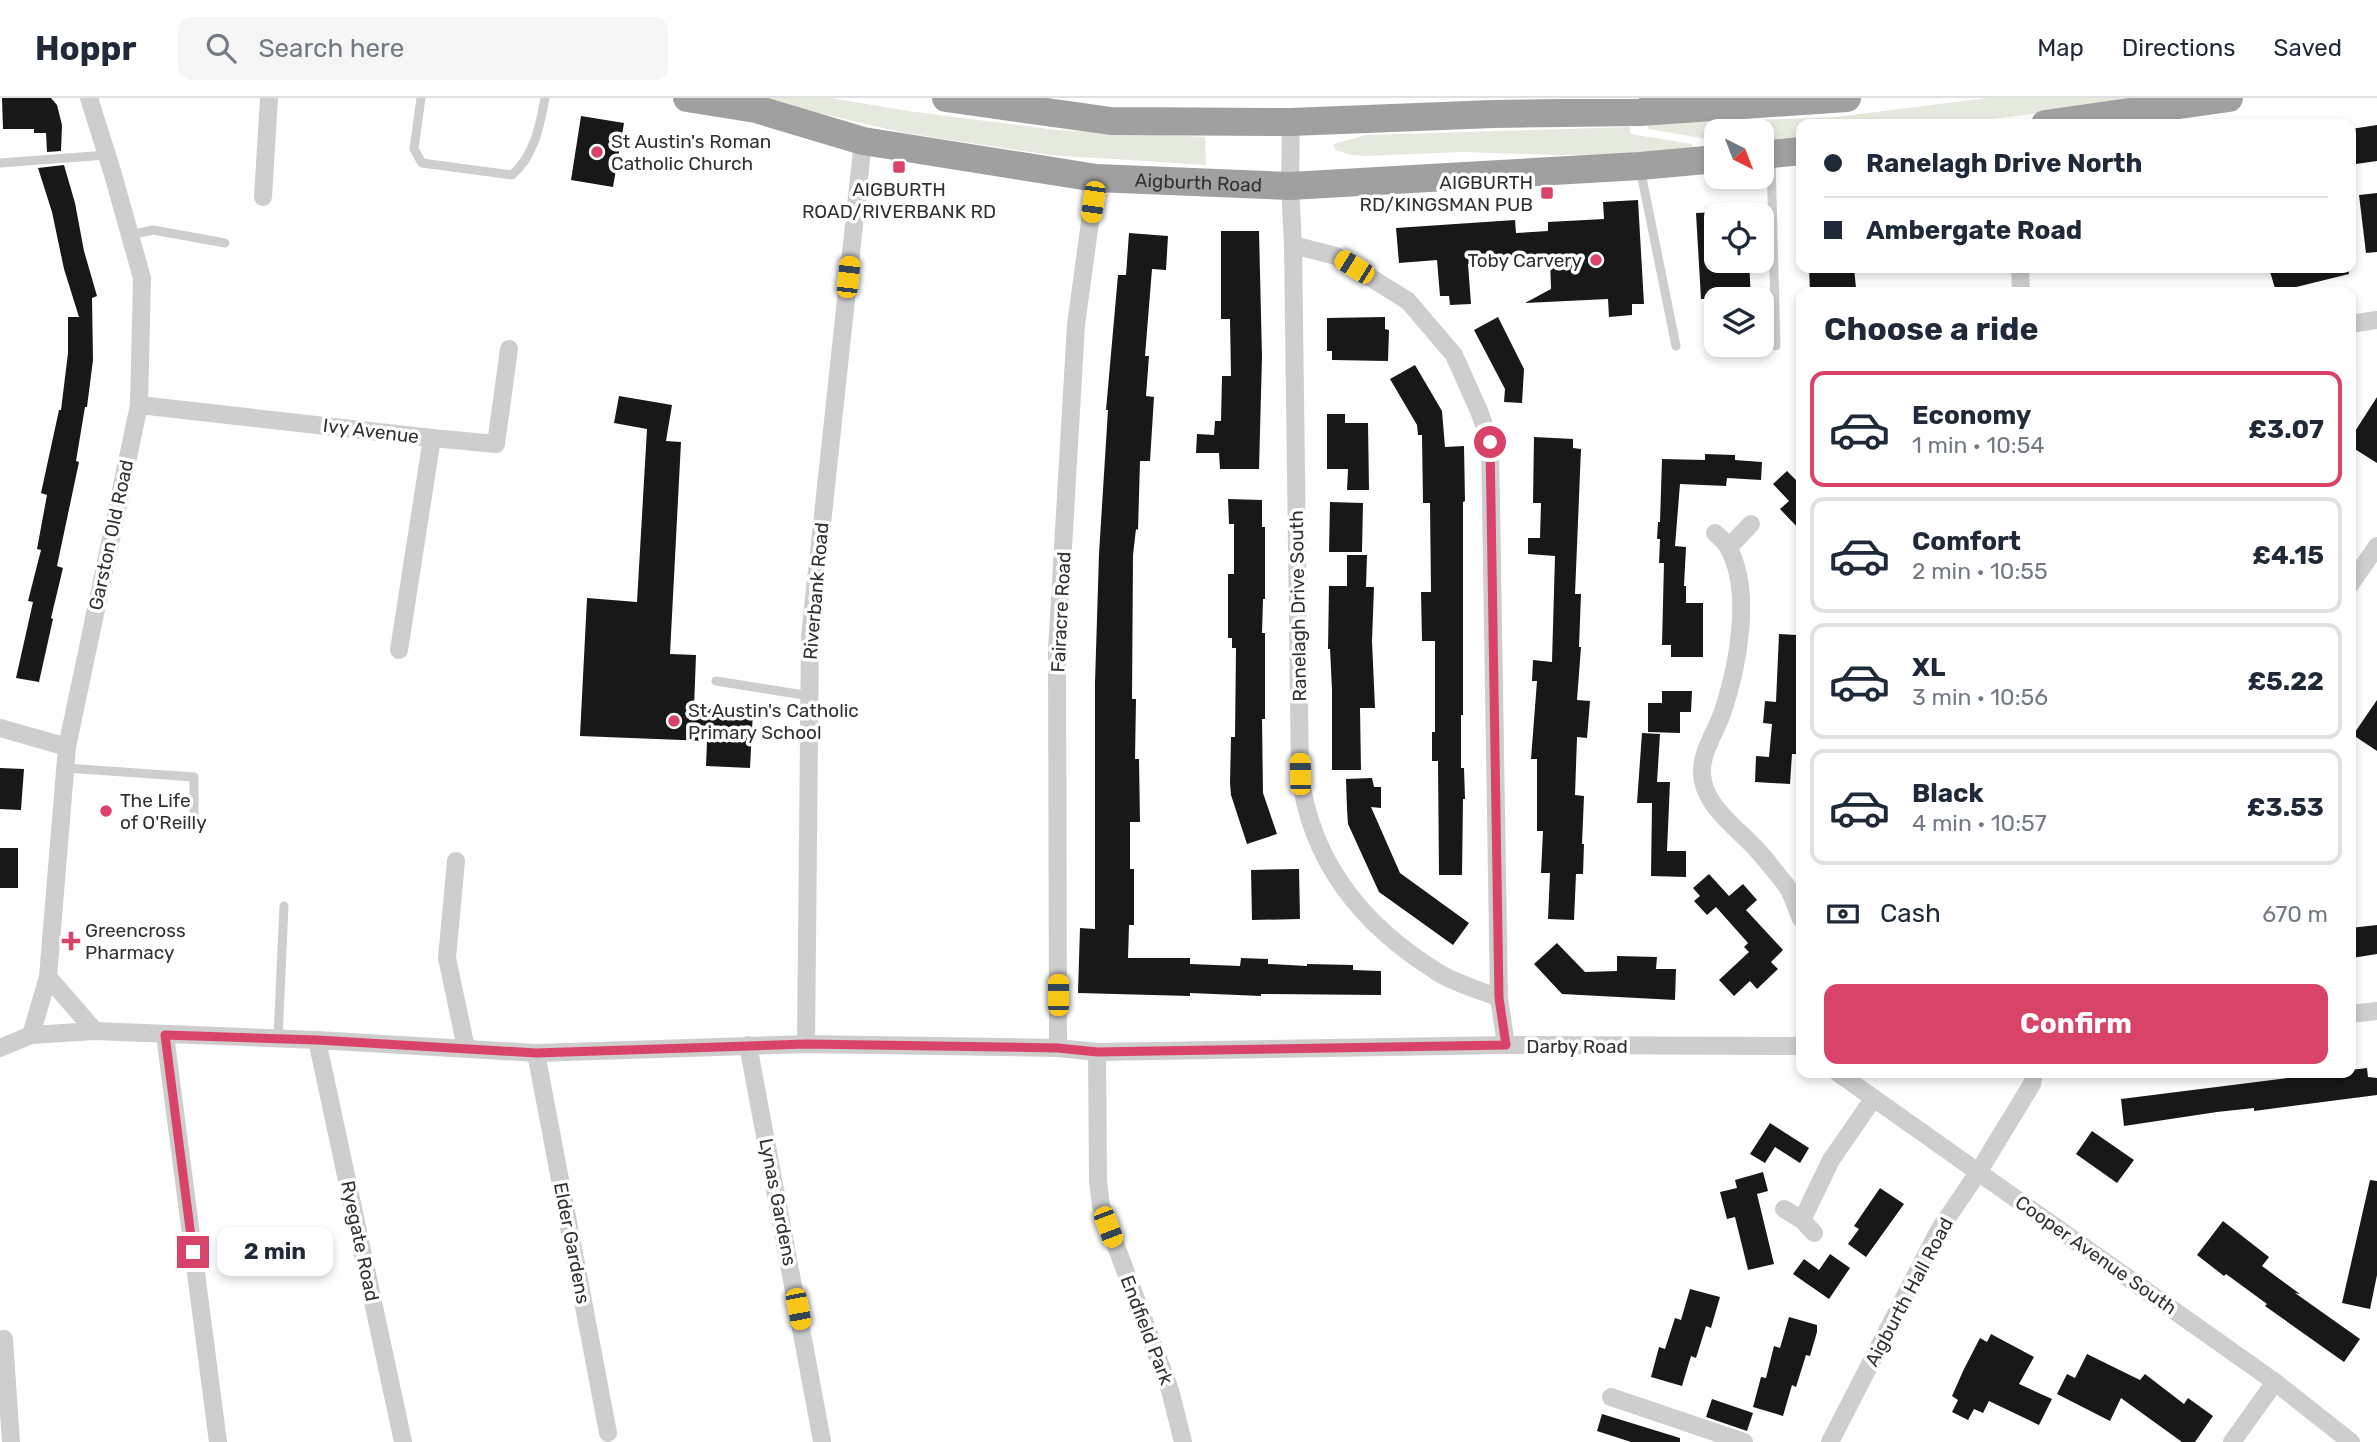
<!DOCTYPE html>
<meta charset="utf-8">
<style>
:root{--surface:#fff;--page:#f6f6f7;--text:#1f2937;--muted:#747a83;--line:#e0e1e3;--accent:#d94269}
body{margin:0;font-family:Rubik,sans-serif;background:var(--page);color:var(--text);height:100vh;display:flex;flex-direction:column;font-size:26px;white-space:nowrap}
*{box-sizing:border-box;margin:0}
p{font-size:23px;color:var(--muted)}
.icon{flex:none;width:38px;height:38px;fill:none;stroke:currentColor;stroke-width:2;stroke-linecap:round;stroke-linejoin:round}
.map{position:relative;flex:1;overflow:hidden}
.panel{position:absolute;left:1796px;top:189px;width:560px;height:791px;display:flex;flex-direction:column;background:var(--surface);border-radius:14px;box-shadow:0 4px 10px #0003}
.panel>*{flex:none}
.guide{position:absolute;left:1796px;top:21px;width:560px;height:154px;border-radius:14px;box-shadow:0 4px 10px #0003;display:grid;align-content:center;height:154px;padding:0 28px;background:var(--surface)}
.needle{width:46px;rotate:138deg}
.fabs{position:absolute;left:1704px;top:21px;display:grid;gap:14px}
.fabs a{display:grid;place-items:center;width:70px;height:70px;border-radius:14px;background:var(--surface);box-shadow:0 4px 10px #0003;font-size:35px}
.end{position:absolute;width:32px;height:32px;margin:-16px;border:9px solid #d94269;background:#fff;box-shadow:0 0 0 4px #fff}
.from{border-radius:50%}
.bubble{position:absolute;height:49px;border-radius:14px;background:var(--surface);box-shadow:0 4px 10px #0003;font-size:23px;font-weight:700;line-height:49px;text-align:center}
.car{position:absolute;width:21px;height:42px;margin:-21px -10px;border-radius:9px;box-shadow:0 0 5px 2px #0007;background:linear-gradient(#f5c518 24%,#345 0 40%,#f5c518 0 76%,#345 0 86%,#f5c518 0)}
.guide b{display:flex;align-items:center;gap:24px;height:66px;font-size:26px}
.guide b+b{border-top:2px solid var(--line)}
.guide i{width:18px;height:18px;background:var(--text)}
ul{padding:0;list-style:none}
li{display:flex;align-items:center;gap:21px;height:116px;margin:0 14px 10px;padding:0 14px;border:4px solid var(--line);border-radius:14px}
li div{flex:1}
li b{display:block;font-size:26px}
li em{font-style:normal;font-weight:700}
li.current{border-color:var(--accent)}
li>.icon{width:63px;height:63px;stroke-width:1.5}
h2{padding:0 28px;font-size:32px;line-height:84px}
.pay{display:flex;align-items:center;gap:18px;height:77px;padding:0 28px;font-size:26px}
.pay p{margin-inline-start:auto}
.button{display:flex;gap:14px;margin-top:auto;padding:14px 28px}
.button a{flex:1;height:80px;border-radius:14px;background:var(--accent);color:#fff;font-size:28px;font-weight:700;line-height:80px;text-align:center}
header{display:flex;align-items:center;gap:42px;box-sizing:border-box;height:98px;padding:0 35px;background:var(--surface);border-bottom:2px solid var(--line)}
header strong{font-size:33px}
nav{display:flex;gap:38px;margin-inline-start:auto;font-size:24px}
.search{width:490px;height:63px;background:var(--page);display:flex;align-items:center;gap:18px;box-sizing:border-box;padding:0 24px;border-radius:14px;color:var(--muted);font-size:26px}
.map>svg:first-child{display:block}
</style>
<header>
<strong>Hoppr</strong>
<div class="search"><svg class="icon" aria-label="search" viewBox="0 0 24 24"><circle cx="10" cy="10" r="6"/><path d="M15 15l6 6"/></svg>Search here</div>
<nav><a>Map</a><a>Directions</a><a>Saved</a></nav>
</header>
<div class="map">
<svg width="2377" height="1344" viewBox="0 0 2377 1344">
<rect width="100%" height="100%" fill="#fff"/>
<g fill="#e6e9dd">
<polygon points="754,0 831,0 908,13 1056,32 1205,39 1206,67 1050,57 905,35"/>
<polygon points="1987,0 2164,0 1951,26 1801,26 1801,42 1762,45 1762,33 1717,33 1717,49 1713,49 1712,42 1649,31 1647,26 1836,19"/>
<polygon points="1630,29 1630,36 1692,46 1693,52 1654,56 1556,57 1464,54 1366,58 1351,57 1335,52 1334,46 1366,37"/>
</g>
<g fill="#181818">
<polygon points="2,0 51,0 57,7 62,27 61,53 47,54 46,35 34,35 34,31 3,31"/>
<polygon points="581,18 624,25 613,89 571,82"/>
<polygon points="2377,27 2377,63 2356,66 2351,31"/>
<polygon points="64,67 75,105 84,153 97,198 92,200 93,262 87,309 85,309 76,363 79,364 57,468 63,470 51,520 53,521 39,584 16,580 33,504 28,503 41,452 37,451 47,397 41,395 59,312 61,312 68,255 68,219 79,219 64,171 52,114 38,70"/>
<polygon points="2377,95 2377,154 2366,155 2359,97"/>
<polygon points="1638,102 1644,206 1632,206 1632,217 1609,219 1608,201 1525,205 1551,191 1550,160 1468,166 1471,206 1450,207 1449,198 1440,198 1437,162 1399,165 1396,130 1515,122 1516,135 1548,133 1548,124 1604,121 1603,104"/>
<polygon points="1717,114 1717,163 1749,163 1751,201 1701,201 1696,115"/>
<polygon points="1221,133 1259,133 1262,259 1259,371 1220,371 1219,355 1196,355 1197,336 1214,337 1215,323 1221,323 1222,278 1231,278 1230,221 1221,221"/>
<polygon points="1129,135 1168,138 1166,172 1152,171 1145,258 1149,258 1146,298 1154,299 1150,363 1140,363 1138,432 1136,431 1133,457 1132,601 1136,601 1135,661 1139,661 1140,724 1130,724 1130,771 1134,771 1134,827 1129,827 1128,860 1190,860 1190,866 1240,868 1241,860 1268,861 1268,866 1307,868 1307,866 1353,867 1353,872 1381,873 1381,897 1261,896 1261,898 1190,895 1190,898 1078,895 1080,830 1095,831 1095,585 1099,456 1108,312 1106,312 1118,177 1126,177"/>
<polygon points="1809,170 1854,170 1856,190 1845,191 1845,194 1810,194"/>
<polygon points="2269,170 2348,170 2349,176 2276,194"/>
<polygon points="1385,219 1385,231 1389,232 1388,263 1332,262 1332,253 1327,253 1327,220"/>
<polygon points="1498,219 1524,271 1522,305 1504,304 1505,291 1474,232"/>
<polygon points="1415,267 1442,313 1445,349 1464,348 1465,403 1463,404 1463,617 1461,617 1461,670 1464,670 1465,701 1463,701 1462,777 1439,777 1438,663 1432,663 1432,634 1435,634 1435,543 1422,543 1421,494 1431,494 1430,405 1423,405 1422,337 1418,337 1417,327 1390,281"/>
<polygon points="619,298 672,307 666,343 681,344 670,556 696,557 694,610 753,613 750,670 706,668 707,643 580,638 587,500 637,504 647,331 614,325"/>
<polygon points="2377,299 2377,365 2350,348 2350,341"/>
<polygon points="1327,316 1345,316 1345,325 1368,325 1369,392 1347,392 1348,371 1327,371"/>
<polygon points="1534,339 1573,341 1573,350 1581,351 1575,496 1581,496 1579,549 1581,549 1577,602 1590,603 1587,640 1577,639 1575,697 1584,698 1582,746 1584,746 1583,776 1576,776 1574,822 1548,821 1550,775 1541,775 1543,733 1537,733 1537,661 1531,661 1537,583 1532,583 1533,562 1552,564 1555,458 1528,456 1528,440 1540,440 1541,405 1533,405"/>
<polygon points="1705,356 1735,357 1735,362 1762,364 1761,382 1727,380 1726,388 1680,386 1675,448 1686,449 1684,488 1686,488 1686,505 1703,505 1703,559 1671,559 1671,547 1662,547 1664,465 1659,465 1660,441 1657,441 1658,424 1660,424 1662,361 1705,362"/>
<polygon points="1787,373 1801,387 1801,433 1780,411 1789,403 1773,386"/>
<polygon points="1228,401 1262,402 1262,429 1265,429 1265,501 1263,501 1262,535 1265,535 1265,621 1262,621 1263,695 1277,736 1247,746 1231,697 1230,685 1231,639 1235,639 1236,550 1232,550 1232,540 1228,540 1228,476 1234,476 1234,426 1229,426"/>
<polygon points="1330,404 1363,405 1362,454 1329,454"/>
<polygon points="1347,457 1367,457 1366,489 1374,489 1372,543 1375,610 1360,610 1361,672 1332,672 1332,591 1330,551 1328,551 1329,488 1347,488"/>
<polygon points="1779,536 1797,537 1796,585 1801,586 1798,638 1801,638 1801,656 1792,656 1790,686 1755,684 1756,658 1769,659 1772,626 1763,625 1765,603 1776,604"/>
<polygon points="1662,593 1692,593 1691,614 1680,614 1680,635 1648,634 1648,605 1662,605"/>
<polygon points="2377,602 2377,653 2353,637"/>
<polygon points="1642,635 1660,636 1657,684 1670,684 1667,753 1686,753 1686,779 1651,778 1652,705 1637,705"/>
<polygon points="0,670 24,671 21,712 0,711"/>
<polygon points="1372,680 1374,689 1381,689 1381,710 1371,709 1400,775 1469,825 1453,847 1379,794 1348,726 1347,711 1346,681"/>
<rect x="0" y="750" width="18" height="40"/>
<polygon points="1299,771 1300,821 1252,822 1251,772"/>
<polygon points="1709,776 1729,798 1743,786 1757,802 1746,812 1783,852 1771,864 1778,871 1757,891 1750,883 1734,898 1719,882 1749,854 1744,849 1748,845 1716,809 1707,817 1694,803 1700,798 1693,790"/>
<polygon points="2377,827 2377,856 2352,860 2350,830"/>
<polygon points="1557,845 1585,874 1617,873 1617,858 1657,859 1656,871 1676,871 1675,902 1562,896 1534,866"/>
<polygon points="2367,970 2368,979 2377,980 2377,997 2254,1013 2254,1010 2217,1014 2124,1028 2121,1001 2327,975 2350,975 2350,972"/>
<polygon points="1770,1025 1809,1050 1800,1065 1775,1049 1765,1065 1750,1056"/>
<polygon points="2092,1033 2134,1062 2117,1085 2076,1056"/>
<polygon points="1763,1074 1768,1093 1757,1096 1774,1166 1748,1172 1735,1119 1727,1121 1720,1094 1737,1090 1735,1082"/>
<polygon points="2370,1082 2377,1083 2377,1177 2370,1211 2342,1205"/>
<polygon points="1880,1090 1904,1106 1866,1159 1848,1146 1859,1131 1854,1128"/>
<polygon points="2223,1123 2269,1159 2262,1168 2300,1196 2295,1195 2360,1241 2344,1264 2265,1208 2267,1206 2226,1176 2224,1178 2197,1157"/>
<polygon points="1830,1156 1850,1170 1829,1201 1793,1176 1804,1161 1819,1172"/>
<polygon points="1690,1191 1720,1199 1711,1230 1706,1228 1696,1260 1691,1258 1682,1288 1651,1279 1659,1249 1665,1251 1675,1220 1681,1222"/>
<polygon points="1789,1219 1817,1227 1817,1234 1810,1258 1806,1257 1796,1289 1792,1287 1783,1318 1753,1309 1761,1279 1766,1280 1774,1248 1780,1250"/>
<polygon points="1991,1236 2034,1259 2019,1286 2052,1301 2039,1327 1989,1303 1983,1315 1974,1311 1968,1322 1952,1314 1958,1302 1952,1298 1964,1271 1980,1240 1987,1244"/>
<polygon points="2087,1256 2140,1282 2145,1276 2184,1306 2188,1300 2213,1318 2195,1344 2182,1344 2121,1300 2110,1323 2057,1296 2067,1276 2075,1280"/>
<polygon points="1712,1301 1753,1315 1747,1333 1706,1319"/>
<polygon points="1602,1316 1680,1340 1680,1344 1631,1344 1597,1333"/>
</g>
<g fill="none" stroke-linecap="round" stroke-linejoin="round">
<g stroke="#cecece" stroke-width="9">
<path d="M421 0 414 51 422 65 512 77C534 58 540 28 545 0"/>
<polyline points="1771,61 1776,248"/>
<polyline points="0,65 107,57"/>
<polyline points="1640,70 1676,248"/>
<polyline points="130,137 153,132 225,145"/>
<polyline points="716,583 810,598"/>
<polyline points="66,670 194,679 194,717"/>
<polyline points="278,940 284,808"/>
</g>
<g stroke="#cecece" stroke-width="18">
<path d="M1291 24 1290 88 1293 147 1300 676C1311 766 1364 829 1439 875 1457 886 1480 892 1499 900"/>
<polyline points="263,99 269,0"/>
<polyline points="1293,147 1336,158 1408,203 1454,257 1479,313 1490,344 1499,900 1506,947"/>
<polyline points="2020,170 2021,194"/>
<polyline points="2350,226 2377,222"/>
<polyline points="139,307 432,340 399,552"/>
<polyline points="432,340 496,346 509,251"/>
<path d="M1715 435C1720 439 1726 445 1729 451 1752 494 1738 568 1723 613 1717 632 1702 652 1702 673 1701 707 1739 731 1759 754 1768 764 1777 776 1786 787 1793 797 1796 810 1801 821"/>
<polyline points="1729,449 1751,426"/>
<polyline points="2350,487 2377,448"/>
<polyline points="0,630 67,649"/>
<polyline points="456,763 447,860 466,950"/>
<polyline points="48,879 95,933"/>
<polyline points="2350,916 2377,913"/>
<polyline points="31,937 48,879 67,649 139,307 142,180 112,73 89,0"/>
<polyline points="165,937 218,1344"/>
<polyline points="317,942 403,1344"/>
<polyline points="806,946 810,538 863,43"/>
<polyline points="748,947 822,1343"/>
<polyline points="0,950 31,937 95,933 317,942 536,955 806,946 1058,950 1097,954 1506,947 1801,948"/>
<polyline points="1058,950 1057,552 1076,227 1096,80"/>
<polyline points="1097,954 1098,1083 1101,1108 1170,1292 1183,1344"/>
<polyline points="536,955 608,1335"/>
<polyline points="1838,975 2275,1284 2351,1344"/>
<polyline points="1784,1111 1802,1122 1814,1135"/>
<polyline points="1802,1122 1831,1062 1873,1001"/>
<polyline points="4,1241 11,1344"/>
<polyline points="1611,1299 1744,1344"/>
<polyline points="1830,1344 1939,1132 1979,1073 2032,986 2034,975"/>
<polyline points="2232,1344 2275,1284"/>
</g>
<g stroke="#a0a0a0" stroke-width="28">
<path id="s1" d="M687 0 756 11 863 43 1096 80 1290 88 1640 68 1717 61"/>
<polyline points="946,0 1111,23 1291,24 1493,16 1640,14 1847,0"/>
<polyline points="2045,26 2229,0"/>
<polyline points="1762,57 1801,53"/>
</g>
</g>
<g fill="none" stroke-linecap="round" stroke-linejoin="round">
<polyline stroke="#d94269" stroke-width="9" points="193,1154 165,937 317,942 536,955 806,946 1058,950 1097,954 1506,947 1499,900 1490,344"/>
</g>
<g fill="#d94269" stroke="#fff" stroke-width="2.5">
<circle cx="597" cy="54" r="7"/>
<rect x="892" y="62" width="14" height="14" rx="3.5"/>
<rect x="1540" y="88" width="14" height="14" rx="3.5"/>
<circle cx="1596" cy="162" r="7"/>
<circle cx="674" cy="623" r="7"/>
<circle cx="106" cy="713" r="7"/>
<path d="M67.5 832.5h7v7h7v7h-7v7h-7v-7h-7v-7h7z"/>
</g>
<g text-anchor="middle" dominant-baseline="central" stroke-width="7" stroke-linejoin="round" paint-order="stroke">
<g font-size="19" fill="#313131" stroke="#fff" text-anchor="start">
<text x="611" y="43">St Austin's Roman<tspan x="611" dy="22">Catholic Church</tspan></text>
<text x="1533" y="84" text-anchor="end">AIGBURTH<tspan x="1533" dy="22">RD/KINGSMAN PUB</tspan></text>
<text x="899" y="91" text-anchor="middle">AIGBURTH<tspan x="899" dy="22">ROAD/RIVERBANK RD</tspan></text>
<text x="1582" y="162" text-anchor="end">Toby Carvery</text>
<text x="688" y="612">St Austin's Catholic<tspan x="688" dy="22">Primary School</tspan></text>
<text x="120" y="702">The Life<tspan x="120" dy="22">of O'Reilly</tspan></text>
<text x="85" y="832">Greencross<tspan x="85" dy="22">Pharmacy</tspan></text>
</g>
<g font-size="19" fill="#313131" stroke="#fff">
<text stroke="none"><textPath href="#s1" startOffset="520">Aigburth Road</textPath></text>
<text transform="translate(371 333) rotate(7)">Ivy Avenue</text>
<text transform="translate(111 437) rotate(-78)">Garston Old Road</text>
<text transform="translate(816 493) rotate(-85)">Riverbank Road</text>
<text transform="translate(1298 508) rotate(-91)">Ranelagh Drive South</text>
<text transform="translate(1061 514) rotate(-87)">Fairacre Road</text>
<text x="1577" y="948">Darby Road</text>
<text transform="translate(778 1104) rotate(79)">Lynas Gardens</text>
<text transform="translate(360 1143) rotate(78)">Ryegate Road</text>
<text transform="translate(572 1145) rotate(79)">Elder Gardens</text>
<text transform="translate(2096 1157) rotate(35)">Cooper Avenue South</text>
<text transform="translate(1909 1194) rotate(-62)">Aigburth Hall Road</text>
<text transform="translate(1147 1232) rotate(69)">Endfield Park</text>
</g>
</g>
</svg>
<div class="fabs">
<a><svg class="needle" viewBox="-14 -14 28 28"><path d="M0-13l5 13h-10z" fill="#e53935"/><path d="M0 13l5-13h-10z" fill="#747a83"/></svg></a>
<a><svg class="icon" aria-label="locate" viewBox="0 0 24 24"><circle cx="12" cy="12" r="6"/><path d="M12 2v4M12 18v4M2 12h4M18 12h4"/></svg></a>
<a><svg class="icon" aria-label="layers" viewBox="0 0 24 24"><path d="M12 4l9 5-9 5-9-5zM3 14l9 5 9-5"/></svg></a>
</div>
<i class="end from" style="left:1490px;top:344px"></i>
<i class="end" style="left:193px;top:1154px"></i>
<div class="bubble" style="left:217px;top:1129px;width:116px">2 min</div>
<i class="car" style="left:1093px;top:104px;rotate:188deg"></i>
<i class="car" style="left:1354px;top:169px;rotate:302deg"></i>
<i class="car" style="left:848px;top:179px;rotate:6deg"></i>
<i class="car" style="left:1300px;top:676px;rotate:359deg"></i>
<i class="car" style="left:1058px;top:897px;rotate:0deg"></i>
<i class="car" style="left:1108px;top:1129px;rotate:159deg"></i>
<i class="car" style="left:798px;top:1211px;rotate:169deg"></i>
<div class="guide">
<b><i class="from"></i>Ranelagh Drive North</b>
<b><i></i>Ambergate Road</b>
</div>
<section class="panel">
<h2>Choose a ride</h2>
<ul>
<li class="current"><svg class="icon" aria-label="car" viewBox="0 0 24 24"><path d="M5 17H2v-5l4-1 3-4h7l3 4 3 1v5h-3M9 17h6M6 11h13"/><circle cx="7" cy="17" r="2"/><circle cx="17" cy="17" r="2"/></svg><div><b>Economy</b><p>1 min · 10:54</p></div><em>£3.07</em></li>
<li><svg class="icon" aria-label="car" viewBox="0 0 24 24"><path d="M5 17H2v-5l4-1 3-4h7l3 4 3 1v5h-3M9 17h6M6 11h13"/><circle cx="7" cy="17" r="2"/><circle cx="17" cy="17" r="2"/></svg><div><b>Comfort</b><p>2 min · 10:55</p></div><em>£4.15</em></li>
<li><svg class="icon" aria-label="car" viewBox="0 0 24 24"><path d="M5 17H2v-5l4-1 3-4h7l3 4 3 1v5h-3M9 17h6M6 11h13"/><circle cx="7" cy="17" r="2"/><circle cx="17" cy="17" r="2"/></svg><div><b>XL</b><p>3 min · 10:56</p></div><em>£5.22</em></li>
<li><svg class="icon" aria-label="car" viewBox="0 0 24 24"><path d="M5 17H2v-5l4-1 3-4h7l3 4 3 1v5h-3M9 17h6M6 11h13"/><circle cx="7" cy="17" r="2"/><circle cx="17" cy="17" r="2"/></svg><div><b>Black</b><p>4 min · 10:57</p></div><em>£3.53</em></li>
</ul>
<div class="pay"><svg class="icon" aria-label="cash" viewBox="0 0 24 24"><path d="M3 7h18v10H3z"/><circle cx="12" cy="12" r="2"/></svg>Cash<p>670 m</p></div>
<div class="button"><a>Confirm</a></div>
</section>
</div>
